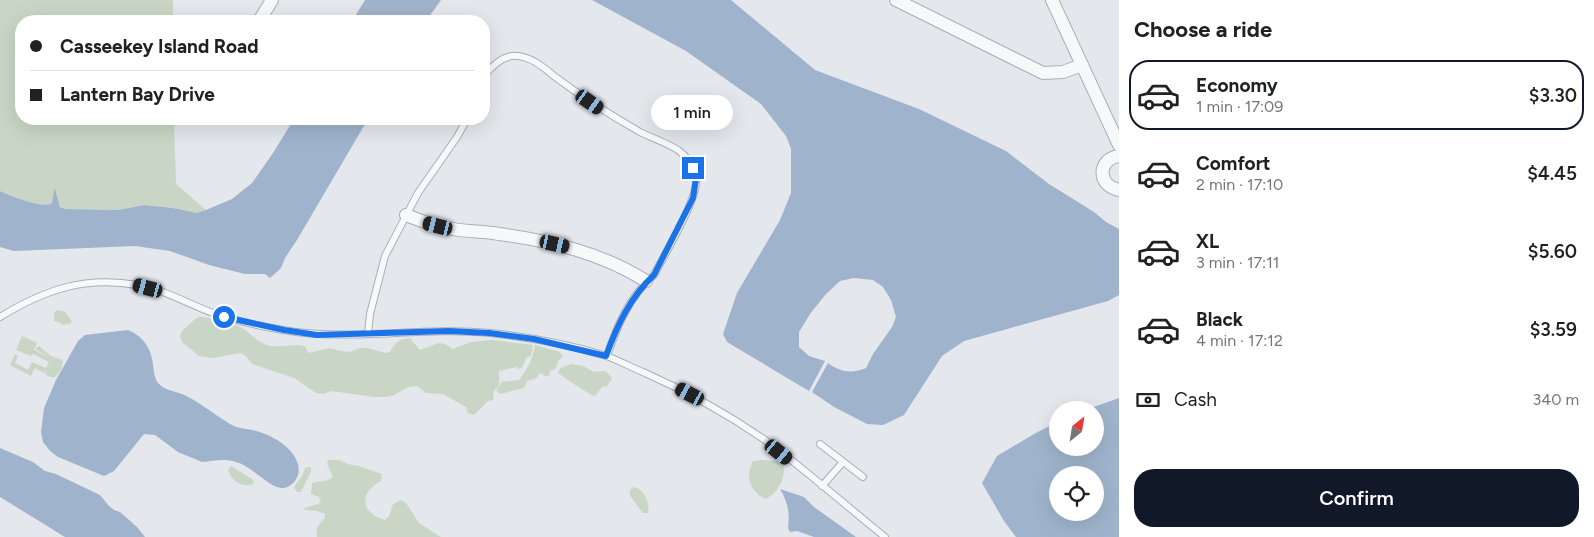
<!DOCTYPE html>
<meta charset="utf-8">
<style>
:root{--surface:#fff;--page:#f2f2f2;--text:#202124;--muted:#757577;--line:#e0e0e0;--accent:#111827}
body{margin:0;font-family:Figtree,sans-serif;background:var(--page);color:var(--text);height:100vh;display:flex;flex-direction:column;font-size:19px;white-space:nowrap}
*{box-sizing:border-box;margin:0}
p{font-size:16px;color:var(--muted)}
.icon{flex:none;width:28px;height:28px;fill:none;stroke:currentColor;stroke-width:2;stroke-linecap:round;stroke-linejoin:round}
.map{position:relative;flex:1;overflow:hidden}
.sheet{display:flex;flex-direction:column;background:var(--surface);width:475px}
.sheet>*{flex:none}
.guide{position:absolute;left:15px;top:15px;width:475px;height:110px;border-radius:20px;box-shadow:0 5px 20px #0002;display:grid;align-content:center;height:110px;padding:0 15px;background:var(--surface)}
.needle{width:32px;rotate:30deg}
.tools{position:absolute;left:1049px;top:401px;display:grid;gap:10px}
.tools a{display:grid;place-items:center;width:55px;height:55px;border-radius:50%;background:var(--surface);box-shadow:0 5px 20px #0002;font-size:25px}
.end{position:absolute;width:22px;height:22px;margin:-11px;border:6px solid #1a73e8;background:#fff;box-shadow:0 0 0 2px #fff}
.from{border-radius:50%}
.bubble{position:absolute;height:35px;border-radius:18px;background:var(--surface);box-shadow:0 5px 20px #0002;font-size:16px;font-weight:600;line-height:35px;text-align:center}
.car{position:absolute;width:15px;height:30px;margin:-15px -8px;border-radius:6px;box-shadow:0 0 4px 1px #0007;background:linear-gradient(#222 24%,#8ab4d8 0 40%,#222 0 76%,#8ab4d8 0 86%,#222 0)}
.guide b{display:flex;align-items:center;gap:18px;height:48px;font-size:19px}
.guide b+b{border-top:1px solid var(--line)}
.guide i{width:12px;height:12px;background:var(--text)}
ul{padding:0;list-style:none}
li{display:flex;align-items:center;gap:15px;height:70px;margin:0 10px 8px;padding:0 5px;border:2px solid transparent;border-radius:20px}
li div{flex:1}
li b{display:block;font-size:19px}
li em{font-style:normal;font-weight:600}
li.active{border-color:var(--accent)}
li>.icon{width:45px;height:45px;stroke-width:1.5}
h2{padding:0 15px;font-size:22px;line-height:60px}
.pay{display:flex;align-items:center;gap:12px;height:55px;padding:0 15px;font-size:19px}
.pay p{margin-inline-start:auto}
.primary-button{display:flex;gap:10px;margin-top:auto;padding:10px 15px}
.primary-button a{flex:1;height:58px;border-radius:20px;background:var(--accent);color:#fff;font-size:20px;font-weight:600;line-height:58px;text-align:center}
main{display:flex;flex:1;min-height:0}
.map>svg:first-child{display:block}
</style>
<main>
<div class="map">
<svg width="1119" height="537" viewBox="0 0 1119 537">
<rect width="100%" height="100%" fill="#e4e7ec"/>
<g fill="#c9d6c5">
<path d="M0 0H173V21H21V119H174L176 184 206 210 197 213 173 208 144 205 118 210 65 209 60 207 56 192 54 190 52 203C43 209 10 196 0 191Z"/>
<polygon points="57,310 65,312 72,321 70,324 63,325 59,322 54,321 54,313"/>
<path d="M199 317C212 317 234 323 244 329 252 335 257 342 267 345 279 349 292 343 305 346L308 353 330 348 341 351 350 352 359 348H368L385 353 390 352C395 342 399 339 410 338L420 350 439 343 445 344 453 349 471 342 492 340 533 345 531 356 526 358 522 368 518 369 517 367 499 371V386L494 390 493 400 488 401 474 415 468 413 466 407 443 394 426 393 417 386 408 387 394 395 386 397H374L332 391 323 394 316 393 294 378 252 364 246 356 240 353 213 358 199 356 183 343 180 337 182 331 195 319Z"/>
<polygon points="22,336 37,343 34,350 51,358 35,349 39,346 51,356 63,360 61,370 55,377 50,377 45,374 47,370 44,373 35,368 31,376 10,365 15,354 18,356 15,363 28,370 32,362 46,368 49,362 33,354 31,356 16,350"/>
<path d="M535 345 560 352 563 357 558 361 556 368 550 371 549 376H545L540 373 537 378 527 381 524 388 500 394 496 390 500 386 501 382 519 380C528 369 533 358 535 345Z"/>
<path d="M571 364 583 366 594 372 604 371 609 374 612 379 607 386 602 387 595 396C589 395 564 377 558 373L560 368Z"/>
<path d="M328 460H339L348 464 358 466 382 474 381 481C359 492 360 513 385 520 392 515 390 511 393 504L401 500 406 503 419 523 441 537H317C315 528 319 524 325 518V514L317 511 305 510 304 508 318 504 321 502 319 497 311 494 312 483C319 480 326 483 333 477L327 464Z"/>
<path d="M761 460 777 461 784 467C785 480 777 494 765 499 749 490 745 477 753 461Z"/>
<path d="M231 466 252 479 254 482 252 485C240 487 232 481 228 470Z"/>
<path d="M309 467 311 468V471L301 492H297L294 488C297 480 302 480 305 468Z"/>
<path d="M634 487C645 490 650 503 648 513H643L630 496V490Z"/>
</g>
<g fill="#9fb4cc" fill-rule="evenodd">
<polygon points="365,0 441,0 426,21 352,21"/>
<path d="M592 0H731L815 70 919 109 1006 151 1049 184 1094 212 1106 222 1119 229V295L1108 301 964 341 942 356 904 415 883 425 867 424 834 407 812 392 828 363C840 372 852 374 866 368L873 354 892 327 896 317 891 300 883 287 873 280 854 278 840 281 826 294 810 314 799 332V347L809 356 825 361 809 391 727 342 723 334 737 293 780 220 791 193V149L786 136 761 104 686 51Z"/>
<path d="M294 119H368L297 240 285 258 281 268 270 278 265 274H245L209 265 170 251 135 246 14 251 0 247V191C10 196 43 209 52 203L54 190 55 189 60 207 65 209 118 210 144 205 173 208 197 213 206 210 232 199 252 183 273 153Z"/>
<path d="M128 330C143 336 152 349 153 365 154 371 154 377 158 383 164 390 174 391 182 394 198 401 212 413 227 422 235 428 242 428 252 430 269 433 293 446 298 464 300 472 298 479 292 484 289 486 285 489 281 488 267 486 252 466 236 462 224 458 214 461 202 462L178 452 155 435 144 434 114 471 104 476 58 457 50 451 43 442 41 432 44 408 56 380 78 341 85 335Z"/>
<path d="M1119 398V537H1016L1004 521 982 483 997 456 1034 434 1057 422 1058 448H1095V410H1085ZM1058 475H1095V512H1058Z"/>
<polygon points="0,448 33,462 45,471 56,474 100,495 109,506 114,510 120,512 137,527 145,537 65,537 0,497"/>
<path d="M780 489 804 497 814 507 856 537H814L797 531 790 532 788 528C790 514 788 502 780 489Z"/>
</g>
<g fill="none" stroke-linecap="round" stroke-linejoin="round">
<defs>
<g id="lane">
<path d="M484 76C492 66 504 54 518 56 533 58 543 67 554 76 582 97 610 115 640 132 652 138 667 143 678 150 687 157 695 167 696 178 699 198 664 255 654 275 629 297 617 326 607 356"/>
<path d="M0 317C44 290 84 276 137 285 164 289 188 304 213 313 236 321 260 326 283 330 352 342 421 326 490 333 528 337 567 344 603 355 617 359 630 367 643 372 686 391 726 413 765 440 806 470 845 505 885 537"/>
<polyline points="368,333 370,314 385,256 418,193 457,137 467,119"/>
<polyline points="820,444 863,477"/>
<polyline points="822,486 843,462"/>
</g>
<g id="street">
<polyline points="896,0 1043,73 1063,72 1082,65"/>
<polyline points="1052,0 1119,145"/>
<polyline points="259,21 272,0"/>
<path d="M1119 156C1097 159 1097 186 1119 190"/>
<path d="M406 215C421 221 437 227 453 229 468 232 484 231 499 234 552 241 601 253 646 281"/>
</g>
</defs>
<use href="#lane" stroke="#a9aeb7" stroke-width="8"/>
<use href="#street" stroke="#a9aeb7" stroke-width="14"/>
<use href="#lane" stroke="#f7f8fa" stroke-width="6"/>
<use href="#street" stroke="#f7f8fa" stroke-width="12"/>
</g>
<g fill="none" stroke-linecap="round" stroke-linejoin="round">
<path stroke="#1a73e8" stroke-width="6" d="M224 317 284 330 317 335 449 331 489 333 534 339 606 356C617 326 630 297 654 275L693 198 696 179 693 168"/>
</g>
</svg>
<div class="tools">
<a><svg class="needle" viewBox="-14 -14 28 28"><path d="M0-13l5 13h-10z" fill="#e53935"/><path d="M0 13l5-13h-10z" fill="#757577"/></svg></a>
<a><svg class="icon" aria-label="locate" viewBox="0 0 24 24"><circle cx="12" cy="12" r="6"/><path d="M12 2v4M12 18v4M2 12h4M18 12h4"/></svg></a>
</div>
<i class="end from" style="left:224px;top:317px"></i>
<i class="end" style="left:693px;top:168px"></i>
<div class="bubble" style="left:651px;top:95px;width:82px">1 min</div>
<i class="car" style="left:590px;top:102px;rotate:125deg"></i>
<i class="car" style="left:438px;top:226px;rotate:284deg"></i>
<i class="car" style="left:555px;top:244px;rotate:103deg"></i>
<i class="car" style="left:148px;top:288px;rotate:285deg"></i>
<i class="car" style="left:690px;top:394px;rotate:298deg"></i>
<i class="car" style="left:779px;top:452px;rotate:129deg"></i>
<div class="guide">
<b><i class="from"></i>Casseekey Island Road</b>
<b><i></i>Lantern Bay Drive</b>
</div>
</div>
<section class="sheet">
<h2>Choose a ride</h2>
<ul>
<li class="active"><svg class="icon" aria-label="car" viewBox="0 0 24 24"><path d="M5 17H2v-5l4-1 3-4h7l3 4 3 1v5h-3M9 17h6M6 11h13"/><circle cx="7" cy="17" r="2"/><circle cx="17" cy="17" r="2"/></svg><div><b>Economy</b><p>1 min · 17:09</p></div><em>$3.30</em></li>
<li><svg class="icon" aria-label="car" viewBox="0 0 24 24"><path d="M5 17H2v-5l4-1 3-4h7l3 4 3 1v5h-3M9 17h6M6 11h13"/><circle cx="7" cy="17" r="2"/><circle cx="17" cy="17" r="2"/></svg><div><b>Comfort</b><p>2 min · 17:10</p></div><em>$4.45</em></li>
<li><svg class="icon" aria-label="car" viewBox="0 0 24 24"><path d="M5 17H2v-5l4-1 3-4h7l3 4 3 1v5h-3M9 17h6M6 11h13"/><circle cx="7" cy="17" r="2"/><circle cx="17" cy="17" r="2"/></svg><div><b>XL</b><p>3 min · 17:11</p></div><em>$5.60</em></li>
<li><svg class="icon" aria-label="car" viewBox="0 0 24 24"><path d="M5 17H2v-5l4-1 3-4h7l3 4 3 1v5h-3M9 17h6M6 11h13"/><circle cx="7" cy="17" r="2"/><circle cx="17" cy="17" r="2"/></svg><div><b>Black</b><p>4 min · 17:12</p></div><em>$3.59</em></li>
</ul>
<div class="pay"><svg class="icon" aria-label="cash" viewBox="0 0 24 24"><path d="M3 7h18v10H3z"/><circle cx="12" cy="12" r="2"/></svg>Cash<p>340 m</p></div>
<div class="primary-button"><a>Confirm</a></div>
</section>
</main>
